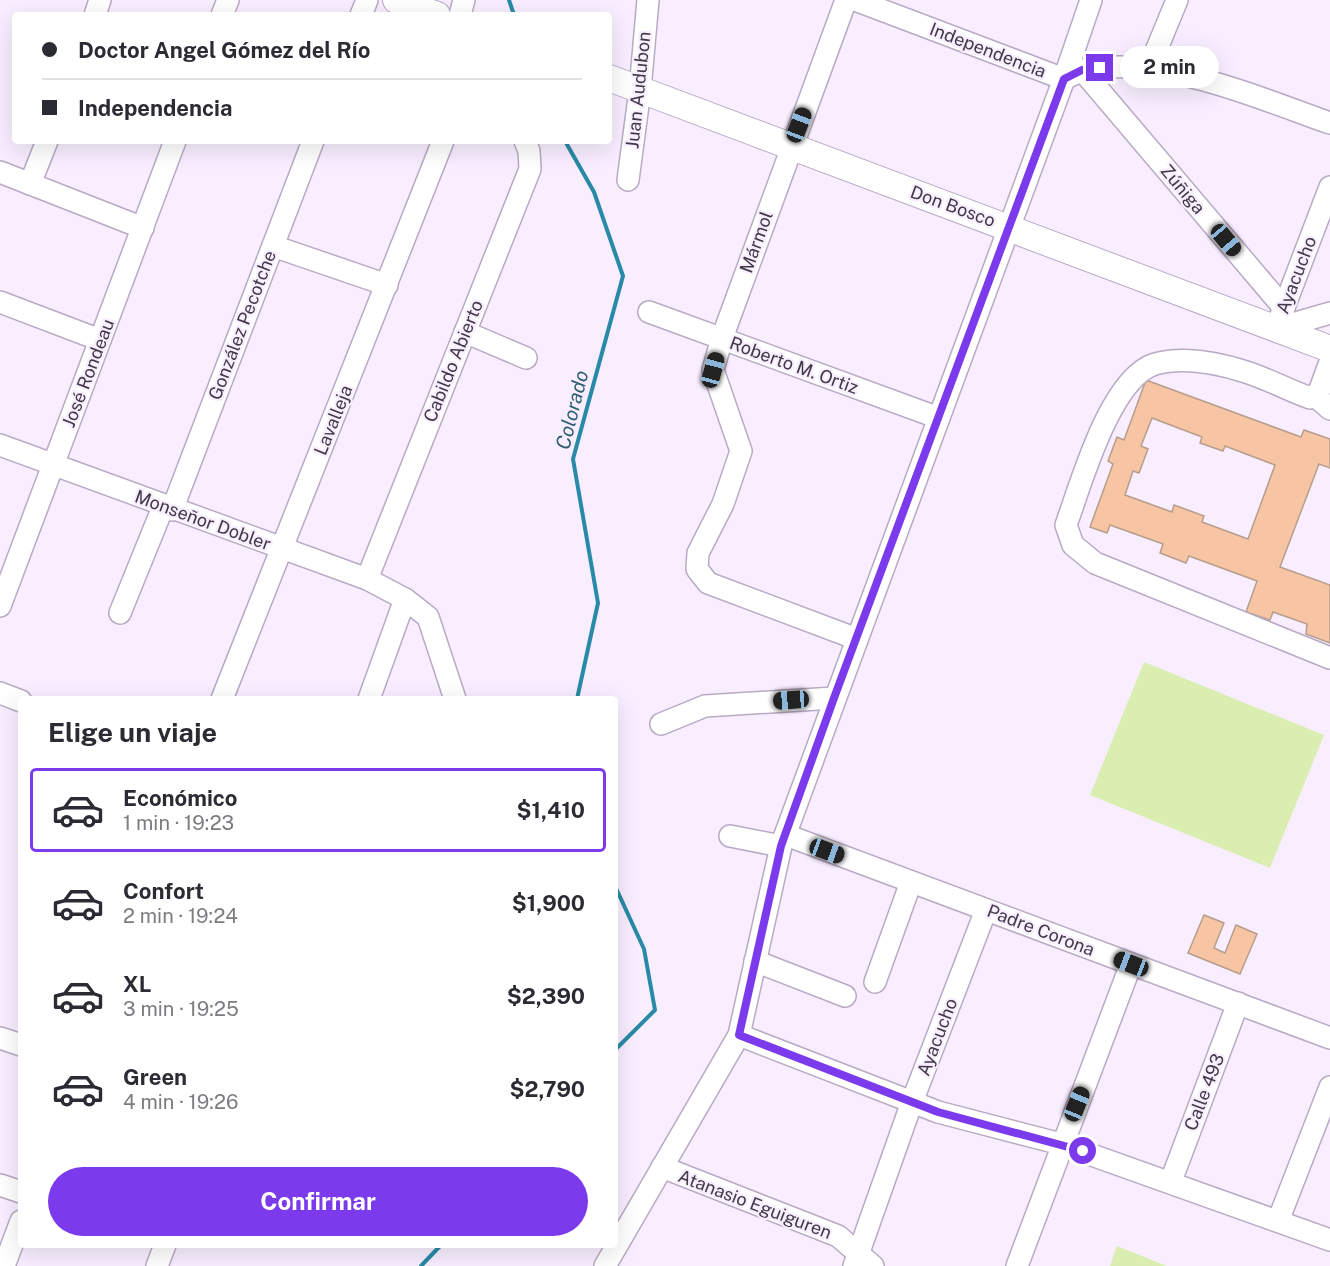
<!DOCTYPE html>
<html lang="es">
<meta charset="utf-8">
<style>
:root{--surface:#fff;--page:#f2f2f3;--text:#2b2b33;--muted:#7c7c81;--line:#e1e1e2;--accent:#7c3aed}
body{margin:0;font-family:"Public Sans",sans-serif;background:var(--page);color:var(--text);height:100vh;display:flex;flex-direction:column;font-size:22px;white-space:nowrap}
*{box-sizing:border-box;margin:0}
p{font-size:20px;color:var(--muted)}
.icon{flex:none;width:33px;height:33px;fill:none;stroke:currentColor;stroke-width:2;stroke-linecap:round;stroke-linejoin:round}
.map{position:relative;flex:1;overflow:hidden}
.sheet{position:absolute;left:18px;top:696px;width:600px;height:552px;display:flex;flex-direction:column;background:var(--surface);border-radius:6px;box-shadow:0 6px 24px #0002}
.sheet>*{flex:none}
.top-card{position:absolute;left:12px;top:12px;width:600px;height:132px;border-radius:6px;box-shadow:0 6px 24px #0002;display:grid;align-content:center;height:132px;padding:0 30px;background:var(--surface)}
.end{position:absolute;width:27px;height:27px;margin:-14px;border:8px solid #7c3aed;background:#fff;box-shadow:0 0 0 3px #fff}
.from{border-radius:50%}
.bubble{position:absolute;height:42px;border-radius:21px;background:var(--surface);box-shadow:0 6px 24px #0002;font-size:20px;font-weight:700;line-height:42px;text-align:center}
.car{position:absolute;width:18px;height:36px;margin:-18px -9px;border-radius:8px;box-shadow:0 0 4px 2px #0007;background:linear-gradient(#222 24%,#8ab4d8 0 40%,#222 0 76%,#8ab4d8 0 86%,#222 0)}
.top-card b{display:flex;align-items:center;gap:21px;height:57px;font-size:22px}
.top-card b+b{border-top:2px solid var(--line)}
.top-card i{width:15px;height:15px;background:var(--text)}
ul{padding:0;list-style:none}
li{display:flex;align-items:center;gap:18px;height:84px;margin:0 12px 9px;padding:0 18px;border:3px solid transparent;border-radius:6px}
li div{flex:1}
li b{display:block;font-size:22px}
li em{font-style:normal;font-weight:700}
li.on{border-color:var(--accent)}
li>.icon{width:54px;height:54px;stroke-width:1.5}
h2{padding:0 30px;font-size:27px;line-height:72px}
.cta{display:flex;gap:12px;margin-top:auto;padding:12px 30px}
.cta a{flex:1;height:69px;border-radius:36px;background:var(--accent);color:#fff;font-size:24px;font-weight:700;line-height:69px;text-align:center}
.map>svg:first-child{display:block}
</style>
<div class="map">
<svg width="1330" height="1266" viewBox="0 0 1330 1266">
<rect width="100%" height="100%" fill="#f8eeff"/>
<g fill="#d9eeb0">
<polygon points="1144,662 1324,735 1270,868 1090,795"/>
<polygon points="1117,1246 1167,1266 1110,1266"/>
</g>
<g fill="none" stroke-linecap="round" stroke-linejoin="round">
<g stroke="#288aa6" stroke-width="4">
<polyline points="509,0 514,15"/>
<polyline points="565,141 594,192 623,276 573,459 598,603 577,699"/>
<polyline points="615,886 644,949 655,1010 615,1050"/>
<polyline points="421,1266 441,1245"/>
</g>
</g>
<g fill="#f7c5a4" stroke="#b79d8b" stroke-width="1.5" fill-rule="evenodd">
<path d="M1146 380 1301 437 1304 430 1330 439V468L1319 464 1280 567 1330 585V643L1306 634 1307 624 1273 612 1270 620 1246 612 1257 581 1189 556 1186 563 1160 553 1163 544 1110 525 1107 533 1090 527 1113 464 1108 461 1117 437 1124 440ZM1152 418 1202 437 1200 443 1223 451 1225 446 1275 465 1248 539 1202 522 1204 516 1174 505 1172 512 1125 495 1133 471 1139 473 1148 449 1141 446Z"/>
<polygon points="1204,915 1224,923 1214,948 1225,953 1236,925 1257,934 1240,974 1188,953"/>
</g>
<g fill="none" stroke-linecap="round" stroke-linejoin="round">
<defs>
<g id="minor">
<polyline points="846,0 722,338 713,370 741,451 723,504 698,553 697,569 708,583 857,639"/>
<path d="M855 0 1064 79C1133 42 1260 99 1330 123"/>
<polyline points="95,15 100,0"/>
<polyline points="222,15 228,0"/>
<polyline points="361,15 367,0"/>
<polyline points="460,15 464,0"/>
<polyline points="1149,68 1177,0"/>
<polyline points="1082,70 1284,308"/>
<polyline points="0,172 143,228"/>
<polyline points="628,180 640,90 648,0"/>
<polyline points="30,184 47,141"/>
<polyline points="273,246 387,285"/>
<polyline points="0,302 100,340"/>
<polyline points="649,312 939,418"/>
<polyline points="1280,318 1330,187"/>
<polyline points="1275,329 1330,313"/>
<polyline points="465,332 526,358"/>
<path d="M1330 362 1319 392 1310 398C1288 390 1268 379 1246 372 1218 363 1184 356 1155 364 1110 378 1081 484 1066 525L1073 545 1095 563 1330 658"/>
<polyline points="1315,396 1330,409"/>
<polyline points="0,445 367,579 405,599 428,617 455,699"/>
<polyline points="172,510 313,141"/>
<polyline points="367,579 530,169 529,151 525,141"/>
<polyline points="0,606 175,141"/>
<polyline points="120,613 163,507"/>
<polyline points="0,693 21,701"/>
<polyline points="222,699 443,141"/>
<polyline points="369,699 405,599"/>
<polyline points="661,724 705,706 834,698"/>
<polyline points="786,835 1330,1038"/>
<polyline points="730,836 781,846"/>
<polyline points="755,961 845,996"/>
<polyline points="875,982 911,882"/>
<polyline points="739,1035 938,1112 1061,1144 1330,1240"/>
<polyline points="0,1038 21,1045"/>
<polyline points="662,1167 838,1236 873,1266"/>
<polyline points="1171,1181 1238,1003"/>
<polyline points="0,1185 21,1192"/>
<polyline points="1278,1221 1330,1087"/>
<polyline points="4,1266 21,1221"/>
<polyline points="157,1266 165,1245"/>
<polyline points="605,1266 739,1035 781,846 1064,79 1091,0"/>
<polyline points="854,1266 912,1102 986,910"/>
<polyline points="1017,1266 1131,964"/>
</g>
<g id="major">
<polyline points="396,0 437,15"/>
<polyline points="609,78 1330,349"/>
</g>
</defs>
<use href="#minor" stroke="#b9aac4" stroke-width="24"/>
<use href="#major" stroke="#b9aac4" stroke-width="28"/>
<use href="#minor" stroke="#fff" stroke-width="21"/>
<use href="#major" stroke="#fff" stroke-width="26"/>
</g>
<g fill="none" stroke-linecap="round" stroke-linejoin="round">
<polyline stroke="#7c3aed" stroke-width="8" points="1083,1151 938,1112 739,1035 781,846 834,698 1064,79 1082,70 1100,68"/>
</g>
<g text-anchor="middle" dominant-baseline="central" stroke-width="4.5" stroke-linejoin="round" paint-order="stroke">
<g font-size="18" fill="#403a45" stroke="#f8eeff">
<text transform="translate(988 50) rotate(21)">Independencia</text>
<text transform="translate(638 90) rotate(-84)">Juan Audubon</text>
<text transform="translate(1183 189) rotate(50)">Zúñiga</text>
<text transform="translate(953 206) rotate(20)">Don Bosco</text>
<text transform="translate(756 242) rotate(-70)">Mármol</text>
<text transform="translate(1296 275) rotate(-69)">Ayacucho</text>
<text transform="translate(242 325) rotate(-69)">González Pecotche</text>
<text transform="translate(453 361) rotate(-68)">Cabildo Abierto</text>
<text transform="translate(794 365) rotate(20)">Roberto M. Ortiz</text>
<text transform="translate(88 373) rotate(-69)">José Rondeau</text>
<text transform="translate(333 420) rotate(-68)">Lavalleja</text>
<text transform="translate(203 520) rotate(20)">Monseñor Dobler</text>
<text transform="translate(1041 930) rotate(21)">Padre Corona</text>
<text transform="translate(937 1037) rotate(-69)">Ayacucho</text>
<text transform="translate(1204 1092) rotate(-69)">Calle 493</text>
<text transform="translate(755 1204) rotate(21)">Atanasio Eguiguren</text>
</g>
<g font-size="20" font-style="italic" fill="#2c5f6f" stroke="#f8eeff">
<text transform="translate(572 410) rotate(-76)">Colorado</text>
</g>
</g>
</svg>
<i class="end from" style="left:1083px;top:1151px"></i>
<i class="end" style="left:1100px;top:68px"></i>
<div class="bubble" style="left:1120px;top:46px;width:99px">2 min</div>
<i class="car" style="left:799px;top:125px;rotate:21deg"></i>
<i class="car" style="left:1226px;top:240px;rotate:140deg"></i>
<i class="car" style="left:713px;top:370px;rotate:15deg"></i>
<i class="car" style="left:791px;top:700px;rotate:266deg"></i>
<i class="car" style="left:827px;top:851px;rotate:110deg"></i>
<i class="car" style="left:1131px;top:964px;rotate:291deg"></i>
<i class="car" style="left:1077px;top:1104px;rotate:22deg"></i>
<div class="top-card">
<b><i class="from"></i>Doctor Angel Gómez del Río</b>
<b><i></i>Independencia</b>
</div>
<section class="sheet">
<h2>Elige un viaje</h2>
<ul>
<li class="on"><svg class="icon" aria-label="car" viewBox="0 0 24 24"><path d="M5 17H2v-5l4-1 3-4h7l3 4 3 1v5h-3M9 17h6M6 11h13"/><circle cx="7" cy="17" r="2"/><circle cx="17" cy="17" r="2"/></svg><div><b>Económico</b><p>1 min · 19:23</p></div><em>$1,410</em></li>
<li><svg class="icon" aria-label="car" viewBox="0 0 24 24"><path d="M5 17H2v-5l4-1 3-4h7l3 4 3 1v5h-3M9 17h6M6 11h13"/><circle cx="7" cy="17" r="2"/><circle cx="17" cy="17" r="2"/></svg><div><b>Confort</b><p>2 min · 19:24</p></div><em>$1,900</em></li>
<li><svg class="icon" aria-label="car" viewBox="0 0 24 24"><path d="M5 17H2v-5l4-1 3-4h7l3 4 3 1v5h-3M9 17h6M6 11h13"/><circle cx="7" cy="17" r="2"/><circle cx="17" cy="17" r="2"/></svg><div><b>XL</b><p>3 min · 19:25</p></div><em>$2,390</em></li>
<li><svg class="icon" aria-label="car" viewBox="0 0 24 24"><path d="M5 17H2v-5l4-1 3-4h7l3 4 3 1v5h-3M9 17h6M6 11h13"/><circle cx="7" cy="17" r="2"/><circle cx="17" cy="17" r="2"/></svg><div><b>Green</b><p>4 min · 19:26</p></div><em>$2,790</em></li>
</ul>
<div class="cta"><a>Confirmar</a></div>
</section>
</div>
